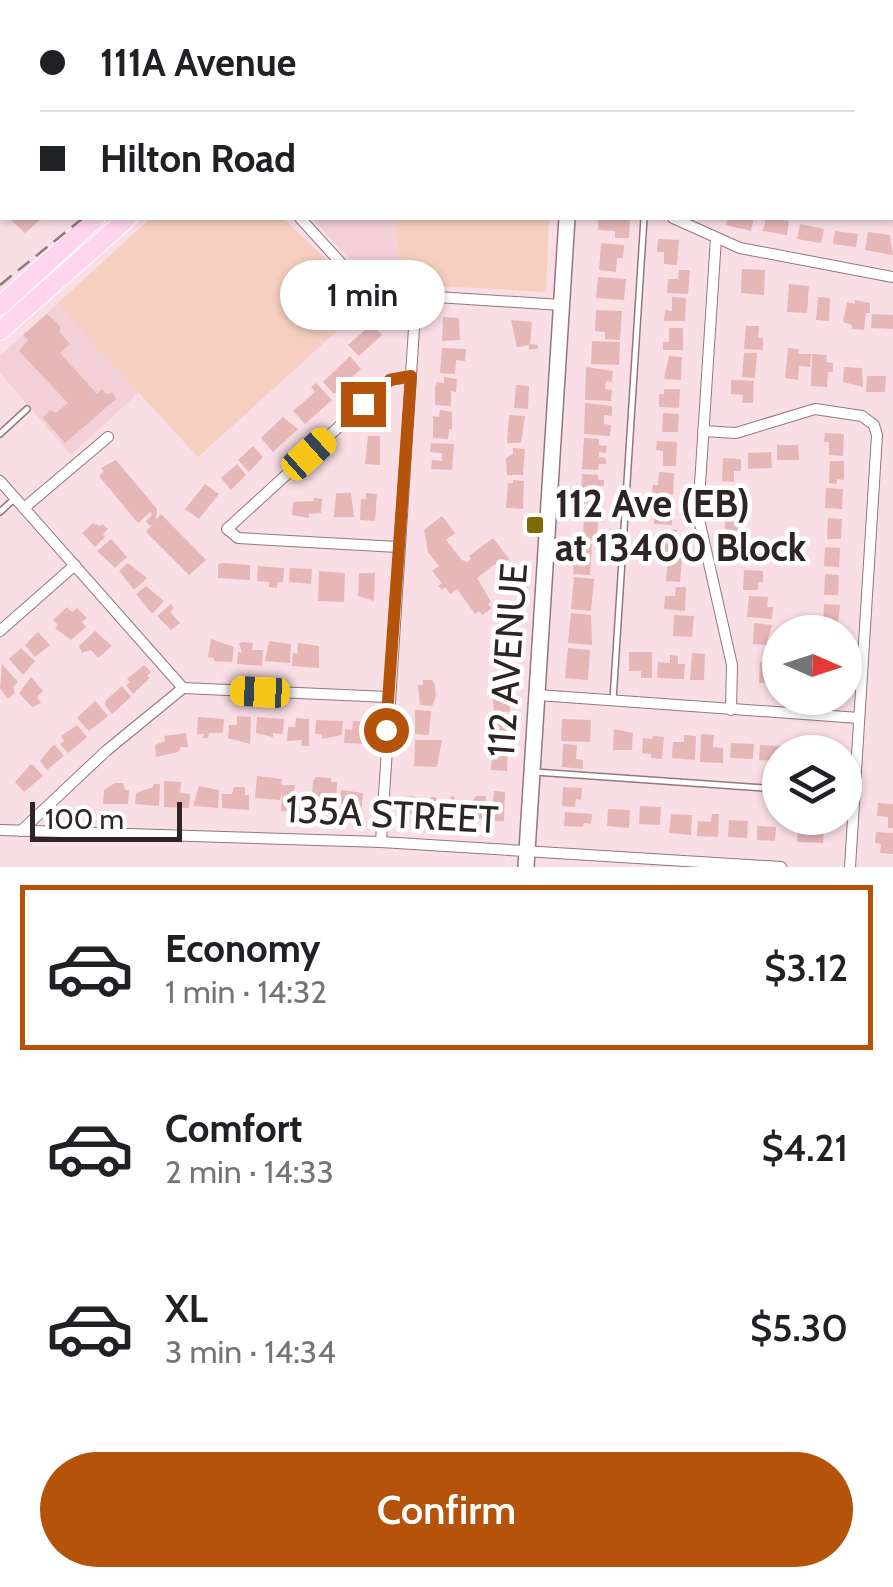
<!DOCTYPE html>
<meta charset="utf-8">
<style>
:root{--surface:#fff;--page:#f6f6f6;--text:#202124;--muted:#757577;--line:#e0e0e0;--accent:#b45309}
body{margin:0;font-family:Cabin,sans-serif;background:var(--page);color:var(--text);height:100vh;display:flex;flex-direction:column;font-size:38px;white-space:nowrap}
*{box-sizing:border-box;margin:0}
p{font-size:32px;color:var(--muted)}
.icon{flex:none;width:55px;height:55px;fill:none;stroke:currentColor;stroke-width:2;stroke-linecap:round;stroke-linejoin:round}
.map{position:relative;height:867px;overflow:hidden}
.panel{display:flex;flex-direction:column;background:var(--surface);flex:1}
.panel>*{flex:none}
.guide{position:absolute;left:0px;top:0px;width:895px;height:220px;box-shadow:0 2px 8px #0004;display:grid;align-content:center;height:220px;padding:0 40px;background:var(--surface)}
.needle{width:65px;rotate:93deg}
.fabs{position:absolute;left:762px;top:615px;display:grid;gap:20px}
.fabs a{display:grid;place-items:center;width:100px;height:100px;border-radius:50%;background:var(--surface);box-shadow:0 2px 8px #0004;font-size:50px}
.scale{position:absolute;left:30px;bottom:25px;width:152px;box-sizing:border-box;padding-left:10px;border:5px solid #2e2426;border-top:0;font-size:28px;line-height:35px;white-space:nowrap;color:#2e2426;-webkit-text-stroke:8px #fff;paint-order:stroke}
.end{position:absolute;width:45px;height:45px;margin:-22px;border:12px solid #b45309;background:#fff;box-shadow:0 0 0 5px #fff}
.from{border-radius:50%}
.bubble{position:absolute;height:70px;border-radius:35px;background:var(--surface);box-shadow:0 2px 8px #0004;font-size:32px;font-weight:600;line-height:70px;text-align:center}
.car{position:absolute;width:30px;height:60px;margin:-30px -15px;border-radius:12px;box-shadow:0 0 8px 2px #0007;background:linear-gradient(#f5c518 24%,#345 0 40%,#f5c518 0 76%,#345 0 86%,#f5c518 0)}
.guide b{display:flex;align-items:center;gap:35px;height:95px;font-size:38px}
.guide b+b{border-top:2px solid var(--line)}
.guide i{width:25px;height:25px;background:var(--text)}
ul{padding:18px 0 0;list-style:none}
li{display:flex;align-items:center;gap:30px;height:165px;margin:0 20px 15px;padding:0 20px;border:5px solid transparent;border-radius:0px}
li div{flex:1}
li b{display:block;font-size:38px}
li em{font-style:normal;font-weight:600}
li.on{border-color:var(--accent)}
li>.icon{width:90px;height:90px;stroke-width:1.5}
.button{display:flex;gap:20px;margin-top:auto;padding:20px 40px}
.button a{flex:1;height:115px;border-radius:60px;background:var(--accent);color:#fff;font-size:40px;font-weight:600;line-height:115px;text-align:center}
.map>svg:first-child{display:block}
</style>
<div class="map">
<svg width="893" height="867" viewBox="0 0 893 867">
<rect width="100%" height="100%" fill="#fadee5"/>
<g fill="#f3cfd7">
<polygon points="312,218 394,218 402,284 378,282 360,271"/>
<polygon points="57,304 139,392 71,455 0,373 0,356"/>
</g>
<g fill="#f6cfc1">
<polygon points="151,218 283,218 370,301 198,457 57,304"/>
<polygon points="394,218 549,218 546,292 402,284"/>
</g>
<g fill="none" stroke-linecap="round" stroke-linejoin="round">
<g stroke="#a88dab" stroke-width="2.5">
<polyline points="0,65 2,66"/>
<polyline points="892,142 893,142"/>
</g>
</g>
<g fill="#e5b7b6">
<polygon points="9,218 42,218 25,233"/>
<polygon points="598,218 630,218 629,238 615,238 615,231 598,230"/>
<polygon points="728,218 754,218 751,231 726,225"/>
<polygon points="766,218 789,221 787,235 763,231"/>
<polygon points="800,224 824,229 821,243 797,239"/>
<polygon points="835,231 858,234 856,247 833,244"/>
<polygon points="868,232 890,235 893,255 865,250"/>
<polygon points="658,239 679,240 677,265 664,264 664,252 657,252"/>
<polygon points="601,243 624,245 623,258 617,258 616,272 599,270"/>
<polygon points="742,269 765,270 764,295 741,293"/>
<polygon points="679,270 690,270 688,294 667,293 668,279 678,279"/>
<polygon points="598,277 626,279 624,300 596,298"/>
<polygon points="789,284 809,286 807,313 787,312"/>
<polygon points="672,297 686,298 685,321 664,321 665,310 672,311"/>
<polygon points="818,297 830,298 829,321 816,320"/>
<polygon points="855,300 870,303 870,313 866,313 864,330 852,329 852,325 843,322 847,302 855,304"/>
<polygon points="596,310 622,311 620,340 605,339 605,332 595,331"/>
<polygon points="47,314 60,326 60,333 70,344 60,353 97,394 102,389 106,394 113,393 116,399 65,443 43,418 50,410 56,413 68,403 19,351 28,340 23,335"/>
<polygon points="872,314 893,315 893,329 871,328"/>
<polygon points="443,317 459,318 460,340 442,341"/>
<polygon points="511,320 532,322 530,344 538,345 538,349 529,349 529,345 517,347"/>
<polygon points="372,324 382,335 359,356 348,345"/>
<polygon points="746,326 759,326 758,338 763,338 763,350 744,349"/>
<polygon points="669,328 683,328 683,350 663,350 663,342 669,342"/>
<polygon points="592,341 620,342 619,365 591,364"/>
<polygon points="442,348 466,349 465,361 456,360 455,374 440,373"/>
<polygon points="788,348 799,349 798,354 811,354 810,367 799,366 798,380 785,378"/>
<polygon points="744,353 757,353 755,378 742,377"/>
<polygon points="812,354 827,355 826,362 833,363 833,372 828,372 827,387 811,386"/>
<polygon points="350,356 361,369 334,394 323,382"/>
<polygon points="669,356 682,357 681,380 664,379"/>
<polygon points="586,367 613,371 612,382 606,381 605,389 612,390 611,401 585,400"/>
<polygon points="844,367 862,368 863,387 843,382"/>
<polygon points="867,376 886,376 885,392 866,392"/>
<polygon points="444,377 457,379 456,392 451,391 451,406 435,405 435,387 437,382 444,383"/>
<polygon points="731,380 754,381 753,403 742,403 743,395 731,394"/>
<polygon points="316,383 332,400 305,424 293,411 315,392 311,387"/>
<polygon points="516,385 529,386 528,409 514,408"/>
<polygon points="664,389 680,389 679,408 659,407 659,394 664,394"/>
<polygon points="585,403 612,406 612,416 604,415 604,424 611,425 610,436 584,434"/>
<polygon points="440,410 452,412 452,429 449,429 448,439 433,438 433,416 439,417"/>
<polygon points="663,413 679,414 678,432 662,432"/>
<polygon points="509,415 525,416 521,443 507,443"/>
<polygon points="283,417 298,429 273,452 261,438"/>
<polygon points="825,433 844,434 843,456 829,455 829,442 824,442"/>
<polygon points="368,436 380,436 380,465 365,464"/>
<polygon points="584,438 599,439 599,445 607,446 606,453 599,452 599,457 606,458 606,464 599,464 598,470 582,469"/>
<polygon points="657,441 677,442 676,466 663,466 663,451 656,450"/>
<polygon points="431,443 454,444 452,470 431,469 432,460 442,461 442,453 430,452"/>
<polygon points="777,445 798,445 799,460 777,460"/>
<polygon points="253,446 263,457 249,472 238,460"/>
<polygon points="513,448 525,449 523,475 507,475 506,458 513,454"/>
<polygon points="771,452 772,468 748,469 748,453"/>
<polygon points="723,458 741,459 741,471 734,471 734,482 722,481"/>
<polygon points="116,460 157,509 156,521 150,526 146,521 152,515 150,512 138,523 99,476 104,471 101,468"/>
<polygon points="830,461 844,461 844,480 837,479 837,484 829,483"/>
<polygon points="237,464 246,475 231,490 221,478"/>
<polygon points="659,472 674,473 673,495 652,493 653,485 658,485"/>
<polygon points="582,474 598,475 598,480 604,480 604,486 597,486 597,492 605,493 604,500 597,499 596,504 581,503"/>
<polygon points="513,480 524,481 523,509 506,508 508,483 513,483"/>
<polygon points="205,484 219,494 199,519 185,509"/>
<polygon points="826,488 843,489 842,509 825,508"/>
<polygon points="336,493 351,493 354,517 334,517"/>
<polygon points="366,493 377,494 375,521 360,520 361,499 366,499"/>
<polygon points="314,498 322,499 321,513 309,514 309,518 292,515 293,502 314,501"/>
<polygon points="655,501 673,502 672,525 654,524"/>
<polygon points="584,508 604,509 604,522 598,521 597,540 583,539"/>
<rect x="725" y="509" width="14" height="24"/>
<polygon points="161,514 206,560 189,575 146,532"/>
<polygon points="442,516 455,533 446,540 462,560 467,562 471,559 469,556 493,538 509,559 497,568 495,564 477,578 491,602 488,604 492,608 482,615 479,611 475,614 457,589 450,594 445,587 442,590 438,586 442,583 432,571 439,566 428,552 424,530"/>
<polygon points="828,518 842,519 841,539 827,539"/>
<polygon points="93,523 100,526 102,524 108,529 103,534 105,537 95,547 82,533"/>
<polygon points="662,529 677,530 675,553 661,553"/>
<polygon points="111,539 127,557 115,568 97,551"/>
<polygon points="734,539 747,540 746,560 733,559"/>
<polygon points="575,543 592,544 590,575 573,574"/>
<polygon points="825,547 840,548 839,567 824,566"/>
<polygon points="668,557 682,558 680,582 666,581"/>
<polygon points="128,563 147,578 134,590 119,571"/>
<polygon points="225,563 250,565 250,580 218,578 218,564"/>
<polygon points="258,566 284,568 283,582 278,582 277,588 269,587 269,582 257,581"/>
<polygon points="290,568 312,569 311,584 289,582"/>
<polygon points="744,570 763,571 763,582 758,582 758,590 743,590"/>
<polygon points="319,571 345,573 344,602 318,601"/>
<polygon points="359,573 375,573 374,601 358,596"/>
<polygon points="825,574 839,575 838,595 824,595"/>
<polygon points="574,577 594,579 591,611 571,609"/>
<polygon points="146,586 164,601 152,614 136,594"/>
<polygon points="676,587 686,587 685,611 664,609 665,596 675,596"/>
<polygon points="749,596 768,597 767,607 773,607 772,619 747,617"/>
<polygon points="171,604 174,608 170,612 180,623 171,630 157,616"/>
<polygon points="824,604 840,605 838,623 823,622"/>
<polygon points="67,607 72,612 77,608 87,618 82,622 86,627 71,640 55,628 58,625 53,620"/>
<polygon points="571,613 591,615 592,645 568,643"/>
<polygon points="674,615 694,616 692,637 673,636"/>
<polygon points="754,623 772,625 766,645 753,644"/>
<polygon points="95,631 112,646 98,658 91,650 82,653 79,646"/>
<polygon points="38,632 50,645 35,657 25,645"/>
<polygon points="211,639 234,647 232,662 214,661 214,658 208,657"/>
<polygon points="269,641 291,644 290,663 265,661"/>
<polygon points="243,642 253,643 252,650 263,650 262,666 237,664 238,652 242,653 239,643"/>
<polygon points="298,643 319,646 319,668 292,666 293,653 297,654"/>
<polygon points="21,648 35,661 23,675 9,659"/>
<polygon points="568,648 590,650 588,680 565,678"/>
<polygon points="629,652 652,652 652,678 641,678 641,671 629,671"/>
<polygon points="692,653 705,654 704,680 690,680"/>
<polygon points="670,655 678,656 678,664 685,664 684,679 657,678 658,662 670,663"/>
<polygon points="760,662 780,663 780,672 774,671 773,683 759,683"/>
<polygon points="2,664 18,682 13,687 15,693 8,699 0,688"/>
<polygon points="144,665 151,672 147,676 150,678 133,694 126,685 130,682 127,679"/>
<polygon points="31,677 43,691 37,697 41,703 32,707 19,693"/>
<polygon points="423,680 432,680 435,685 436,697 432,706 420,705 418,685 423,685"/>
<polygon points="122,686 131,697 112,714 105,705 106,700"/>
<polygon points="497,686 511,687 510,712 494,711 493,700"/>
<polygon points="95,701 108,716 89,731 77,718"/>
<polygon points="415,710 431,711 429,735 415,734"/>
<polygon points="494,714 509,715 508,741 496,741 496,736 493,735"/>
<polygon points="237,716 251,717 250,744 228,738 229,725 237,725"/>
<polygon points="198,717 224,719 223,733 209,733 208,738 203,738 204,734 197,734"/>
<polygon points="257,717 284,719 283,734 273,733 273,737 256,733"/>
<polygon points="296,718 309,719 309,746 301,746 302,740 287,741 288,727 295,727"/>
<polygon points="562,719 591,720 590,742 561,741"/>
<polygon points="316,720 343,721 342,735 322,739 322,734 315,734"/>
<polygon points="353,721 368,721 366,744 344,743 345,729 352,730"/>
<polygon points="77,725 87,737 68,753 60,744 64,741 61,736"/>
<polygon points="614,729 633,733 632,750 613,750"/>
<polygon points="186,733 188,747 181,747 178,752 156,757 155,745 165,741 164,736"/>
<polygon points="701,734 714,735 713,747 723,748 723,763 700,762"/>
<polygon points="684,735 696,736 695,760 672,758 673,742 684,742"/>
<polygon points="653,736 664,737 662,759 651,758 651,754 642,753 643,738 652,739"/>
<polygon points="415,740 442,740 437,767 414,766"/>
<polygon points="731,743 754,744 753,759 730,758"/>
<polygon points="54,744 64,756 47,770 40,761"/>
<polygon points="492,744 508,745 507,771 491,770 492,756 488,755 489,746"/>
<polygon points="563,744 577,745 576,759 583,760 583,769 562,767"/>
<polygon points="760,745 782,746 780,761 759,760"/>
<polygon points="30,765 33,765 43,776 24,792 15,782"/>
<polygon points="257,776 282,779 281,785 295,785 293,797 307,797 306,812 281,811 282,791 280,800 255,798"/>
<polygon points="316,777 331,778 331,782 337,782 336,803 323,802 323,814 311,813 313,781"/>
<polygon points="164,781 181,782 180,793 190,794 189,808 164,807"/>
<polygon points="115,783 123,783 125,790 129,790 128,804 103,804 104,790"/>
<polygon points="154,784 160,784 159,806 135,804 136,793 153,787"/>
<polygon points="199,786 219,790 218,808 193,806"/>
<polygon points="234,787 245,787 245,795 249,795 249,810 222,808 222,794 232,794"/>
<polygon points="563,787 582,788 581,800 576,799 575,807 562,806"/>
<polygon points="341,790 363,793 361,814 347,813 348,804 340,804"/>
<polygon points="494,791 505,792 504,821 491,821"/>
<polygon points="412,796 426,800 426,812 404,815 404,797"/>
<polygon points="451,796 455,797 454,817 429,817 431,797 436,797 436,802 450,803"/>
<polygon points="476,796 486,796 484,819 458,817 459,805 471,803"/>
<polygon points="878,803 893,804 893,828 888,828 888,817 877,816"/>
<polygon points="640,806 661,807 660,825 639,824"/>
<polygon points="608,809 630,810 629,828 607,826"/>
<polygon points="565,812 592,814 591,824 584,823 583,827 564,826"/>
<polygon points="671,814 692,815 691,835 669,833"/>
<polygon points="712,814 719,814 718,837 697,836 698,821 711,822"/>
<polygon points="729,820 748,821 747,838 728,837"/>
<polygon points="757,826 776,827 775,841 757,840"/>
<polygon points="798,828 824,829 823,843 797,842"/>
<polygon points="876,832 893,833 893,854 880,853 881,844 875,843"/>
</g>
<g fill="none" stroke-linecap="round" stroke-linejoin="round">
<defs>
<g id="service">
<polyline points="393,0 395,2"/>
<polyline points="742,2 742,0"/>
<polyline points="792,2 792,0"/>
<polyline points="0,434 27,409"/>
<polyline points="0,512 13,500"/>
<polyline points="613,700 644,218"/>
<polyline points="535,772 780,789"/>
</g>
<g id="minor">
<polyline points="138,0 141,2"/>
<polyline points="835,2 836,0"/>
<polyline points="300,218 359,283 375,293 561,305"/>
<polyline points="673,218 740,248 893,277"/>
<polyline points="716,238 698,515 732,665 731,710"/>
<polyline points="703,431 736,433 815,409 862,416 874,425 877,435 850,867"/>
<polyline points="0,481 183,688 388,697"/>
<polyline points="24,508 108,437"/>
<polyline points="398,547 238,538 227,529 390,380 411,376"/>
<polyline points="0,631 75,565"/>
<polyline points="538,695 859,718"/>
<polyline points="0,830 381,842 781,867"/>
<polyline points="21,831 106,751 183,688"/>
<polyline points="381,842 416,297"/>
</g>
<g id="secondary">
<polyline points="580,2 580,0"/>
<polyline points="526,867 567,218"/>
</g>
<g id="primary">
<polyline points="316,2 317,0"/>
<polyline points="335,2 338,0"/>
<polyline points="372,2 375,0"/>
<polyline points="0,306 96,218"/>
<polyline points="0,331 128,218"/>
</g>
</defs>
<use href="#service" stroke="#91787e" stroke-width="8"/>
<use href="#minor" stroke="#91787e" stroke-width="12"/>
<use href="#secondary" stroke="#91787e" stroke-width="18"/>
<use href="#primary" stroke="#fff" stroke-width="20"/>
<use href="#service" stroke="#fff" stroke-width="5"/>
<use href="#minor" stroke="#fff" stroke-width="10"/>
<use href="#secondary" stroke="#fff" stroke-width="15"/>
<use href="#primary" stroke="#ffd4ee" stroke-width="18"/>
<g stroke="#8d7a7f" stroke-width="2.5" stroke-dasharray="15 8" stroke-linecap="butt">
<polyline points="322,2 325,0"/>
<polyline points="0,285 83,218"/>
</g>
</g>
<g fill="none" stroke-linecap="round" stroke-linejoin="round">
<polyline stroke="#b45309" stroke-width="12" points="363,404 390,380 411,376 386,730"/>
</g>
<rect fill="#7d6c05" stroke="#fff" stroke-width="4" x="525" y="515" width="20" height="20" rx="5"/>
<g text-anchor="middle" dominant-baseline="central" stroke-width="9" stroke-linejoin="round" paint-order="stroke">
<g font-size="38" font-weight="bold" fill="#2e2426" stroke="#fff" text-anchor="start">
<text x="555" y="503">112 Ave (EB)<tspan x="555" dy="44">at 13400 Block</tspan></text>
</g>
<g font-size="38" fill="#2e2426" stroke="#fff">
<text transform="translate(507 660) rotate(-86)">112 AVENUE</text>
<text transform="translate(392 814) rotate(3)">135A STREET</text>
</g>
</g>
</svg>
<div class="fabs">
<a><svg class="needle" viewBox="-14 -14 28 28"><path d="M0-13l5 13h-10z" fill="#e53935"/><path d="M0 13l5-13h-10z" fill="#757577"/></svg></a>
<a><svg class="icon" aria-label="layers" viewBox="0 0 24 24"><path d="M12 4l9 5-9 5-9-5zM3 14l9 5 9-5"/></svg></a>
</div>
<div class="scale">100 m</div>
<i class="end from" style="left:386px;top:730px"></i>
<i class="end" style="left:363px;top:404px"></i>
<div class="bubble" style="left:280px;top:260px;width:165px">1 min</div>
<i class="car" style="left:309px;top:454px;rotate:48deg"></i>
<i class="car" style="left:260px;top:692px;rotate:273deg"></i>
<div class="guide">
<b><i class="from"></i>111A Avenue</b>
<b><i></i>Hilton Road</b>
</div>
</div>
<section class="panel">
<ul>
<li class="on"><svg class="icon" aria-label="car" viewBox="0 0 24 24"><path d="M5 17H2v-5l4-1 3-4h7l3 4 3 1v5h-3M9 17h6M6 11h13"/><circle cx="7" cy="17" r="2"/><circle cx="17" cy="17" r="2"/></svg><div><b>Economy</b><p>1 min · 14:32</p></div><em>$3.12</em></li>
<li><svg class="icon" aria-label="car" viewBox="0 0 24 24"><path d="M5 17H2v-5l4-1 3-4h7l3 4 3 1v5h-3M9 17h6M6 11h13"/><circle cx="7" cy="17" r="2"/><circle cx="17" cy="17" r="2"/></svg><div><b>Comfort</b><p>2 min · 14:33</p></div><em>$4.21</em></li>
<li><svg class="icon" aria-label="car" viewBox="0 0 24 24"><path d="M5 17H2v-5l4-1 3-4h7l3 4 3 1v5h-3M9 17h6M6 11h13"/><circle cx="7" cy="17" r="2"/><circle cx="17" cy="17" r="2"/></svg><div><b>XL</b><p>3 min · 14:34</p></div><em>$5.30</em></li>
</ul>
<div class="button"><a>Confirm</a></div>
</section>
